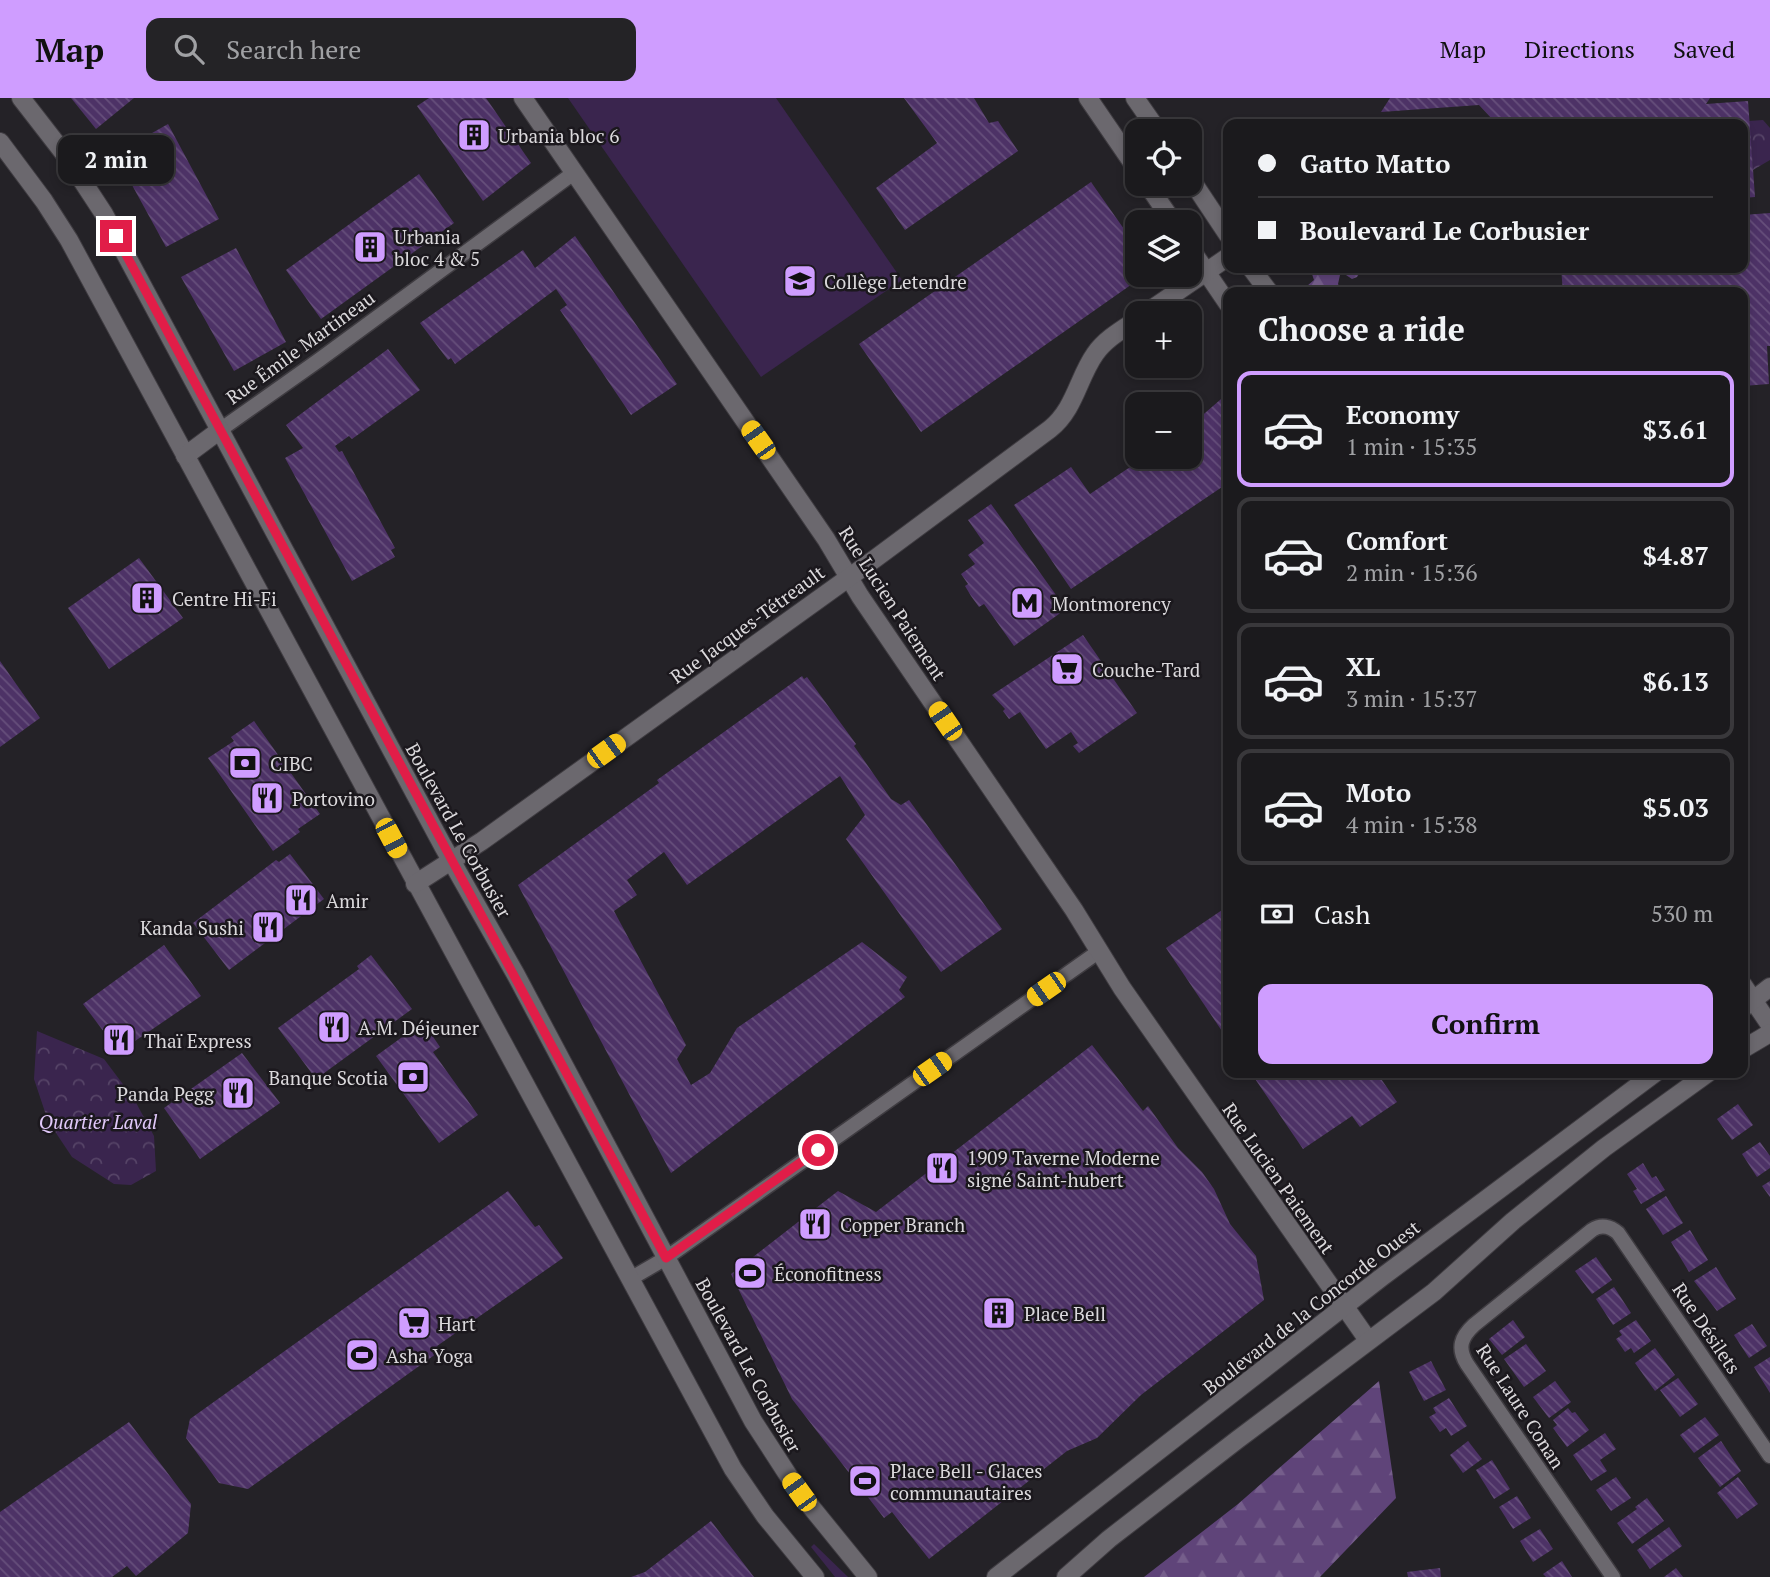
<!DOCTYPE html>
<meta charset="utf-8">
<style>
:root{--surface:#1b1a1d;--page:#242326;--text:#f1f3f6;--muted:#a0a1a4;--line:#39383b;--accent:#cf9dff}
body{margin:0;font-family:"PT Serif",serif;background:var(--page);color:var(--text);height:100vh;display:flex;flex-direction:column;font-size:26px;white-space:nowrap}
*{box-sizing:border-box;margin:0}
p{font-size:23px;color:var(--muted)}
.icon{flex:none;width:38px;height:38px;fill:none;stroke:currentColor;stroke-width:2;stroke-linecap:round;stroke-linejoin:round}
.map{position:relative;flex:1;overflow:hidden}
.drawer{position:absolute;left:1223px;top:189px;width:525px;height:791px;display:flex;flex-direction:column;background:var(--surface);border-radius:14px;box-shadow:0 4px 10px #0003,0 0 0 2px var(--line)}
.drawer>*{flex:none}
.hud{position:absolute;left:1223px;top:21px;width:525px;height:154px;border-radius:14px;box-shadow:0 4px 10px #0003,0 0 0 2px var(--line);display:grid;align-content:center;height:154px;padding:0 35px;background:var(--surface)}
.buttons{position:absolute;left:1125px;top:21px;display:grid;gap:14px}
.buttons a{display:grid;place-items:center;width:77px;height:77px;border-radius:14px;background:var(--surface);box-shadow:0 4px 10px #0003,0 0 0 2px var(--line);font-size:35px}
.end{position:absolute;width:32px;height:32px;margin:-16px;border:9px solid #e11d48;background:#fff;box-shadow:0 0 0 4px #fff}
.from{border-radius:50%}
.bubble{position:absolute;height:49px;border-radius:14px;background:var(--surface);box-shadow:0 4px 10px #0003,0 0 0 2px var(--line);font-size:23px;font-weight:600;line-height:49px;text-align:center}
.car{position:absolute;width:21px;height:42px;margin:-21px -10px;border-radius:9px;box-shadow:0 0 5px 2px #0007;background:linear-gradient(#f5c518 24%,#345 0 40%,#f5c518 0 76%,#345 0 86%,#f5c518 0)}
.hud b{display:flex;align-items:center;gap:24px;height:66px;font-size:26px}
.hud b+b{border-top:2px solid var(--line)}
.hud i{width:18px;height:18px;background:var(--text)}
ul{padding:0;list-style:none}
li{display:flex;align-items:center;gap:21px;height:116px;margin:0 14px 10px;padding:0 21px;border:4px solid var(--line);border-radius:14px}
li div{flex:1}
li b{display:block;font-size:26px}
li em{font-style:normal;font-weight:600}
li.current{border-color:var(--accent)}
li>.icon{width:63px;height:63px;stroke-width:1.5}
h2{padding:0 35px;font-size:32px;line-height:84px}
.pay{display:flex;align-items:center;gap:18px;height:77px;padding:0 35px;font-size:26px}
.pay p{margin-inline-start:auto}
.action{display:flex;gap:14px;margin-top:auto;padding:14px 35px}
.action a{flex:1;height:80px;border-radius:14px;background:var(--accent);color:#111;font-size:28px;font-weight:600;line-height:80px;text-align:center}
header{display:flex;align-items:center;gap:42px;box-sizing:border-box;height:98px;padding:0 35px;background:var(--accent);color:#111}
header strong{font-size:33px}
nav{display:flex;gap:38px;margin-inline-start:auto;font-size:24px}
.search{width:490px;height:63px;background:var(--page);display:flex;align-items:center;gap:18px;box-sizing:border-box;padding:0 24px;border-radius:14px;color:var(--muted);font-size:26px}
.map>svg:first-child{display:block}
</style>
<header>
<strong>Map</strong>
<div class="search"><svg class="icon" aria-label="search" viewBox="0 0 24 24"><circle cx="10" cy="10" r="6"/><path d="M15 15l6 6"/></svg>Search here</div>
<nav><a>Map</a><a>Directions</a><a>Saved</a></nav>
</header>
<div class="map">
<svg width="1770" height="1479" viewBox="0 0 1770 1479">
<defs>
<pattern id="forest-firs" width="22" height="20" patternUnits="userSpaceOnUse" patternTransform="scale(1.75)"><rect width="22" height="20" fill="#5f4479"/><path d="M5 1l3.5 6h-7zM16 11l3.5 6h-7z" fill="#755e8b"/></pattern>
<pattern id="park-crowns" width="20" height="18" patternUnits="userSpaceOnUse" patternTransform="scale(1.75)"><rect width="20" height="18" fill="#3a254e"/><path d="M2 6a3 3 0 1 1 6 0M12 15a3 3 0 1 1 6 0" fill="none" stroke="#564467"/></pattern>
<pattern id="building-back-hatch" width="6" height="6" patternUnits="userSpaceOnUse" patternTransform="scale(1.75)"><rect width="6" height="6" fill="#4d3266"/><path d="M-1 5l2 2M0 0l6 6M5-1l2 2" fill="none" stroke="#664f7b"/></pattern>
</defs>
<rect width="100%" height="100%" fill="#242227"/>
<g fill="#3a254e">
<polygon points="568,0 776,0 902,182 761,279"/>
<polygon points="814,1446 848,1479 835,1479 811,1449"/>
</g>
<g fill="url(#forest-firs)">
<polygon points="1310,170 1357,170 1359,176 1357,179 1352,181 1343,175 1340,177 1338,186 1342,194 1300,194 1314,182"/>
<polygon points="1379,1283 1396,1400 1320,1479 1144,1479 1238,1406"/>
</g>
<g fill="url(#park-crowns)">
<polygon points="1763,22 1770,30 1770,62 1753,72 1749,23"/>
<polygon points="37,933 104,961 134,1001 154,1038 156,1073 131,1087 114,1086 72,1059 48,1023 34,981"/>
</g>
<g fill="url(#building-back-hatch)">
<polygon points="71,0 134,0 96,31"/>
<polygon points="429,0 486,0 531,65 483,103 417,8"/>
<polygon points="904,0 974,0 989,25 998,23 1018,53 905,132 876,90 937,45"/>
<polygon points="1390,0 1710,0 1706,6 1748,3 1755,99 1743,100 1743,26 1487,26 1486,24 1495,24 1479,7 1381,14"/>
<polygon points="168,26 219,121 166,149 115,56"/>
<polygon points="419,76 454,125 321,221 286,172"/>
<polygon points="1091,84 1138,151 1138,177 1145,177 921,334 859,246"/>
<polygon points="1770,115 1770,248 1767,248 1769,286 1743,288 1743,194 1563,194 1561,170 1743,170 1743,117"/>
<polygon points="575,138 677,286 631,317 560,212 567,207 556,191 455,266 451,260 448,262 420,225 523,152 535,170"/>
<polygon points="236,150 286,244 234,273 181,179"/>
<polygon points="388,251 420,292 352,341 349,338 335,348 339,354 342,353 395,450 391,452 395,459 352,483 285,360 303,350 286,327"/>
<polygon points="1228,295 1228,385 1071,491 1014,407 1071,369 1090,396 1145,359 1190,359 1190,328"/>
<polygon points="991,406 1066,511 1014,548 984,506 979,509 971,498 965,488 968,486 961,476 975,466 968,457 984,445 968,422"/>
<polygon points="139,460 183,520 109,571 68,510"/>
<polygon points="1083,537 1137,615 1079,655 1073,648 1078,645 1071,634 1046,651 1020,614 1009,621 1003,613 1005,611 992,597"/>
<polygon points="0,563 40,620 0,649"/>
<polygon points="802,578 804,581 807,579 856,646 854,648 891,701 901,707 909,702 1002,831 941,874 846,741 865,717 840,678 687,787 664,754 655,761 627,782 637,797 614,813 686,947 677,961 691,987 710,975 737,930 862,844 907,879 899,892 905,899 671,1075 518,787 659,685 657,682"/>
<polygon points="254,623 320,716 298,731 300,734 273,753 208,660 234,643 231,639"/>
<polygon points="290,756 324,801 229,872 193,825 276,762 279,764"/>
<polygon points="1228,808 1228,942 1166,850"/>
<polygon points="164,847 201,898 119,954 83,906"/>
<polygon points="371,857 412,911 316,981 278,930 359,871 357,868"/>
<polygon points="423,924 440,949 433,954 478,1017 439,1045 376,958"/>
<polygon points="1092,947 1143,1013 1148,1008 1178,1050 1202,1074 1214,1091 1230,1126 1256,1158 1264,1202 1141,1297 1097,1340 1067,1353 929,1461 892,1414 884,1420 792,1301 731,1176 838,1093 876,1114"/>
<polygon points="242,955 280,1005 200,1061 164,1010"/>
<polygon points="1251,975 1377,975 1397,1004 1360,1029 1352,1018 1303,1051"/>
<polygon points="1738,1006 1753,1027 1732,1042 1717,1021"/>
<polygon points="1760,1044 1770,1058 1770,1070 1757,1079 1742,1056"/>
<polygon points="1643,1065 1652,1080 1656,1078 1665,1092 1641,1106 1633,1093 1637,1091 1627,1076"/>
<polygon points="1770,1083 1770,1099 1762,1088"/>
<polygon points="508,1093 535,1129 539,1127 563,1160 437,1248 440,1253 248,1391 219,1385 186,1340 190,1321"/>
<polygon points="1666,1098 1683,1125 1663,1137 1646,1111"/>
<polygon points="1690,1132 1708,1162 1689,1174 1671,1144"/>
<polygon points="1596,1159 1612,1182 1592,1196 1575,1173"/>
<polygon points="1716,1169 1736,1201 1717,1213 1694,1183"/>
<polygon points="1614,1189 1631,1215 1613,1227 1596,1201"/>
<polygon points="1513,1222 1525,1239 1502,1257 1489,1241"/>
<polygon points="1636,1222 1651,1243 1634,1255 1631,1250 1625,1254 1616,1241 1622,1237 1619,1233"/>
<polygon points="1752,1226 1767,1248 1749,1260 1734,1237"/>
<polygon points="1526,1246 1546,1273 1524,1289 1504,1261"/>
<polygon points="1655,1250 1675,1277 1655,1293 1635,1265"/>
<polygon points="1770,1259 1770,1295 1754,1269"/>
<polygon points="1431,1263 1446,1292 1424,1303 1409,1274"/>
<polygon points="1678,1280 1698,1306 1680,1319 1660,1292"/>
<polygon points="1555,1283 1571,1304 1549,1320 1533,1299"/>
<polygon points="1449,1300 1467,1328 1451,1338 1446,1330 1440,1334 1429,1319 1436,1315 1433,1310"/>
<polygon points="1568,1310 1572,1315 1575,1314 1589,1332 1567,1349 1553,1330 1557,1327 1553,1322"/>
<polygon points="1705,1319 1719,1337 1694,1355 1680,1337"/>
<polygon points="129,1324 191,1406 188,1435 136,1478 127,1468 112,1479 0,1479 0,1414"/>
<polygon points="1605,1335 1616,1351 1600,1362 1607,1373 1591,1383 1573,1357"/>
<polygon points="1468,1343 1482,1361 1463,1375 1450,1357"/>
<polygon points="1721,1343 1741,1373 1720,1389 1698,1360"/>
<polygon points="1492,1362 1510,1391 1494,1401 1476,1372"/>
<polygon points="1616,1379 1631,1400 1611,1413 1596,1392"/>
<polygon points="1738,1379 1758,1406 1737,1421 1717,1395"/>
<polygon points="1517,1398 1531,1420 1513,1431 1499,1409"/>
<polygon points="1647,1400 1664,1423 1632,1446 1617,1425 1637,1411 1635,1409"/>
<polygon points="711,1423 754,1479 631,1479 645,1474"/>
<polygon points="1669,1429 1682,1448 1650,1471 1637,1452"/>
<polygon points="1540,1431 1553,1451 1533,1464 1520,1443"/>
<polygon points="1562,1463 1572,1479 1546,1479 1543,1476"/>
<polygon points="1440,1470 1441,1479 1408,1479 1407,1474"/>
<polygon points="1676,1470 1683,1479 1664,1479"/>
</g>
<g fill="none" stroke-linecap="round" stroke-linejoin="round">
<defs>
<g id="minor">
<polyline points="220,332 319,262 575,74"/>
<polyline points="630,1181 666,1160 1098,854"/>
<path d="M1613 1479 1467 1266C1457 1250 1461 1239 1474 1227L1592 1132C1601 1126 1610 1128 1618 1135L1770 1358"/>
</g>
<g id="tertiary">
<polyline points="21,0 66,58 104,116 443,748 516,877 753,1323 799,1394 868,1479"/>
<polyline points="523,0 826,441 860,498 1074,812 1122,890 1368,1242"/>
<polyline points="1088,0 1138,73"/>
<polyline points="1135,0 1158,33"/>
<polyline points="0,44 44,103 69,142 733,1371 765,1418 815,1479"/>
<polyline points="1190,80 1228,137"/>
<polyline points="1147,86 1173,124"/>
<polyline points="1190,150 1228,206"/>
<polyline points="1251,170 1269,194"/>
<polyline points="1146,215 1228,159"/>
<polyline points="185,358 220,332"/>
<path d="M415 786 482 743 876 460 1050 331C1075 311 1078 280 1095 256 1105 241 1123 231 1138 221"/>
<polyline points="1743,887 1770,927"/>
<polyline points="1743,910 1770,889"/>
<polyline points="1743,951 1770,935"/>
<polyline points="996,1479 1382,1179 1655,975"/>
<polyline points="1066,1479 1109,1441 1237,1342 1434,1194 1513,1123 1604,1050 1708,975"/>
</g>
</defs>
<use href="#minor" stroke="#3f3c41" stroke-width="17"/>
<use href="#tertiary" stroke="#3f3c41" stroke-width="20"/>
<use href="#minor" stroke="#6b686e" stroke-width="14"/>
<use href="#tertiary" stroke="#6b686e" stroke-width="18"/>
</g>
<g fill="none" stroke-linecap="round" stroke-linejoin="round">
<polyline stroke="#e11d48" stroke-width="9" points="116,138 666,1160 818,1052"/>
</g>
<defs>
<symbol id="building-square" viewBox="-11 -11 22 22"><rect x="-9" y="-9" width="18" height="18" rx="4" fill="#cf9dff" stroke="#1b181d"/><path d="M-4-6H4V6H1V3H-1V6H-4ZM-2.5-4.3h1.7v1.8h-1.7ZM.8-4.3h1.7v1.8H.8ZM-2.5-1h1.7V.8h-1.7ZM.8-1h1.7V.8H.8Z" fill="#111"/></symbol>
<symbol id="school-square" viewBox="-11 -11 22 22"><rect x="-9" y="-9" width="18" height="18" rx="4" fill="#cf9dff" stroke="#1b181d"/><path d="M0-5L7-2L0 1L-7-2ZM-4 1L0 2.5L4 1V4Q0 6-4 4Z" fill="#111"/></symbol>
<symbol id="metro-square" viewBox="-11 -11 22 22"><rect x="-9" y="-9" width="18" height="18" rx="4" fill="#cf9dff" stroke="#1b181d"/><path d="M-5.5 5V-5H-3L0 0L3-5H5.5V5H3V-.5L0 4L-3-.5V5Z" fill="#111"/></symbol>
<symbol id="supermarket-square" viewBox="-11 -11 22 22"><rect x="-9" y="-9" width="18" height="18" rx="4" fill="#cf9dff" stroke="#1b181d"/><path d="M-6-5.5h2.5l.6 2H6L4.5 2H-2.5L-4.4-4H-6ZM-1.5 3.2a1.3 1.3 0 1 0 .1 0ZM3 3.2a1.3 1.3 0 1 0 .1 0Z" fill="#111"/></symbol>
<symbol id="bank-square" viewBox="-11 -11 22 22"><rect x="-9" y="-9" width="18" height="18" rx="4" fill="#cf9dff" stroke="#1b181d"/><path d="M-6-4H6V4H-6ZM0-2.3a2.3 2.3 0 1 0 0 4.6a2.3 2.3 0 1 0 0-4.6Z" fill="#111"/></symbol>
<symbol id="restaurant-square" viewBox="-11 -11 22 22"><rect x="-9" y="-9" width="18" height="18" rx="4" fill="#cf9dff" stroke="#1b181d"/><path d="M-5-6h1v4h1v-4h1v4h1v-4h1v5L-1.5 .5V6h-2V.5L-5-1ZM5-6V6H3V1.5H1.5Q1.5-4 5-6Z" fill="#111"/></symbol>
<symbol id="stadium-square" viewBox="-11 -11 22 22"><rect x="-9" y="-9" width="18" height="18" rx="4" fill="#cf9dff" stroke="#1b181d"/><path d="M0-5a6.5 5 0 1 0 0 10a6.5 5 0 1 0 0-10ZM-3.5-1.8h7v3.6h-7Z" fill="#111"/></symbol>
</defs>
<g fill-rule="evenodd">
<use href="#building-square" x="455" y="18" width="38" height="38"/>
<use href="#building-square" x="351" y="130" width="38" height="38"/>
<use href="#school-square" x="781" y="164" width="38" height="38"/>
<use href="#building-square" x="128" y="481" width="38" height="38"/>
<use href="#metro-square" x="1008" y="486" width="38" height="38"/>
<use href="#supermarket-square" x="1048" y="552" width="38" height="38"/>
<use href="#bank-square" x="226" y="646" width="38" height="38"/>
<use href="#restaurant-square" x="248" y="681" width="38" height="38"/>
<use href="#restaurant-square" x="282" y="783" width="38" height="38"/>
<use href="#restaurant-square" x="249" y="810" width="38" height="38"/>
<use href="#restaurant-square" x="315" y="910" width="38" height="38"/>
<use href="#restaurant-square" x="100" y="923" width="38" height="38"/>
<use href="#bank-square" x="394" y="960" width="38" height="38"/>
<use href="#restaurant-square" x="219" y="976" width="38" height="38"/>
<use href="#restaurant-square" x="923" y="1051" width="38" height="38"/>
<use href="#restaurant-square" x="796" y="1107" width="38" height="38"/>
<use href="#stadium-square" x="731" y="1156" width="38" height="38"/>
<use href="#building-square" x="980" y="1196" width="38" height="38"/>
<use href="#supermarket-square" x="395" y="1206" width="38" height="38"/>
<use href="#stadium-square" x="343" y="1238" width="38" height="38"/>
<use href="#stadium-square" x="846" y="1364" width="38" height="38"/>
</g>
<g text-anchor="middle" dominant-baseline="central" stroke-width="5" stroke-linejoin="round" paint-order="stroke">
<g font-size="19" fill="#dbd9dc" stroke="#1b181d" text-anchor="start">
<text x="498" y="37">Urbania bloc 6</text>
<text x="394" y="138">Urbania<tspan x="394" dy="22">bloc 4 &amp; 5</tspan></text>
<text x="824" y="183">Collège Letendre</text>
<text x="172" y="500">Centre Hi-Fi</text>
<text x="1052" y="505">Montmorency</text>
<text x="1092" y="571">Couche-Tard</text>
<text x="270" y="665">CIBC</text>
<text x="292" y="700">Portovino</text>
<text x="326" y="802">Amir</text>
<text x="244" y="829" text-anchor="end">Kanda Sushi</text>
<text x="358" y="929">A.M. Déjeuner</text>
<text x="144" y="942">Thaï Express</text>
<text x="388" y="979" text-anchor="end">Banque Scotia</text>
<text x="214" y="995" text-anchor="end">Panda Pegg</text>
<text x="967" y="1059">1909 Taverne Moderne<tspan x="967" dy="22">signé Saint-hubert</tspan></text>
<text x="840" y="1126">Copper Branch</text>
<text x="774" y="1175">Éconofitness</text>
<text x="1024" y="1215">Place Bell</text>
<text x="438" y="1225">Hart</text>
<text x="386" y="1257">Asha Yoga</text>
<text x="890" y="1372">Place Bell - Glaces<tspan x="890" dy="22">communautaires</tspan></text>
</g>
<g font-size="19" fill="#dbd9dc" stroke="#1b181d">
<text transform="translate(300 249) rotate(-36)">Rue Émile Martineau</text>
<text transform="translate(893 505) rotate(57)">Rue Lucien Paiement</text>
<text transform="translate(747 526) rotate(-36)">Rue Jacques-Tétreault</text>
<text transform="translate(459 732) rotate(61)">Boulevard Le Corbusier</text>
<text transform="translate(1279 1080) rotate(55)">Rue Lucien Paiement</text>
<text transform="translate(1311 1209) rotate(-38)">Boulevard de la Concorde Ouest</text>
<text transform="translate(1707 1230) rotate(56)">Rue Désilets</text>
<text transform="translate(749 1267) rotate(61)">Boulevard Le Corbusier</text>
<text transform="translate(1521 1308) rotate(57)">Rue Laure Conan</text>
</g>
<g font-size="19" font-style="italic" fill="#e0c8f9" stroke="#1b181d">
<text x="98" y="1023">Quartier Laval</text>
</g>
</g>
</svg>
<div class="buttons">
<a><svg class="icon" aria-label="locate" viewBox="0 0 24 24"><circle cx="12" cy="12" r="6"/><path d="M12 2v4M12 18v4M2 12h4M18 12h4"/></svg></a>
<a><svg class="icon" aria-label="layers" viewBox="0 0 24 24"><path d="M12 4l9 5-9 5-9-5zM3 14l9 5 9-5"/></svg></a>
<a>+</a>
<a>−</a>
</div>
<i class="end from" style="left:818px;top:1052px"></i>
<i class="end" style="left:116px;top:138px"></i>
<div class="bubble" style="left:58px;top:37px;width:116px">2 min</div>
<i class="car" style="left:758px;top:342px;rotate:325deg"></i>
<i class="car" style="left:945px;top:623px;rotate:326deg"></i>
<i class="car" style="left:606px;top:653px;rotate:54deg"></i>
<i class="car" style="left:391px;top:740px;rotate:152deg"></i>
<i class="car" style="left:1046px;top:891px;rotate:235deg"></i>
<i class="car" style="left:932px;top:971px;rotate:55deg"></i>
<i class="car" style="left:799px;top:1394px;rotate:324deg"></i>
<div class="hud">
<b><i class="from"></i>Gatto Matto</b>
<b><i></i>Boulevard Le Corbusier</b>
</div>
<section class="drawer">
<h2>Choose a ride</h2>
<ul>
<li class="current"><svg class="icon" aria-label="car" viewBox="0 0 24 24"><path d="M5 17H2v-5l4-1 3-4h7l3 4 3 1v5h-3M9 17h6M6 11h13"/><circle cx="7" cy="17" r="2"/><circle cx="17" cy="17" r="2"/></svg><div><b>Economy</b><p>1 min · 15:35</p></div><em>$3.61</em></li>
<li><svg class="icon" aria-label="car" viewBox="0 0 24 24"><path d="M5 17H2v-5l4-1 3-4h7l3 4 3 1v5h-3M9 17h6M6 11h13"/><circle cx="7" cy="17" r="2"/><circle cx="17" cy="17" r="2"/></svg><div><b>Comfort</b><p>2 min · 15:36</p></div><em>$4.87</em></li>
<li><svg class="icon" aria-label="car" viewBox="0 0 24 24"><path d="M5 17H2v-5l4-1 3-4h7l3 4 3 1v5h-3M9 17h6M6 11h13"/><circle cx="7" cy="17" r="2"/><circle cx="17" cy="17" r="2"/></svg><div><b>XL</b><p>3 min · 15:37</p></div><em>$6.13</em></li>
<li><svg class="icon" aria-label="car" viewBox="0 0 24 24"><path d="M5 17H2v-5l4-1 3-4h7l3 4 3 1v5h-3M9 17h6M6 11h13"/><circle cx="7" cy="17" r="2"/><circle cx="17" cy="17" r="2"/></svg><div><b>Moto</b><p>4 min · 15:38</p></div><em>$5.03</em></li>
</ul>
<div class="pay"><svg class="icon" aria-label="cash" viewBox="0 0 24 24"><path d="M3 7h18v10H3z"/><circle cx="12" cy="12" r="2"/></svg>Cash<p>530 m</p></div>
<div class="action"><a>Confirm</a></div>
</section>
</div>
